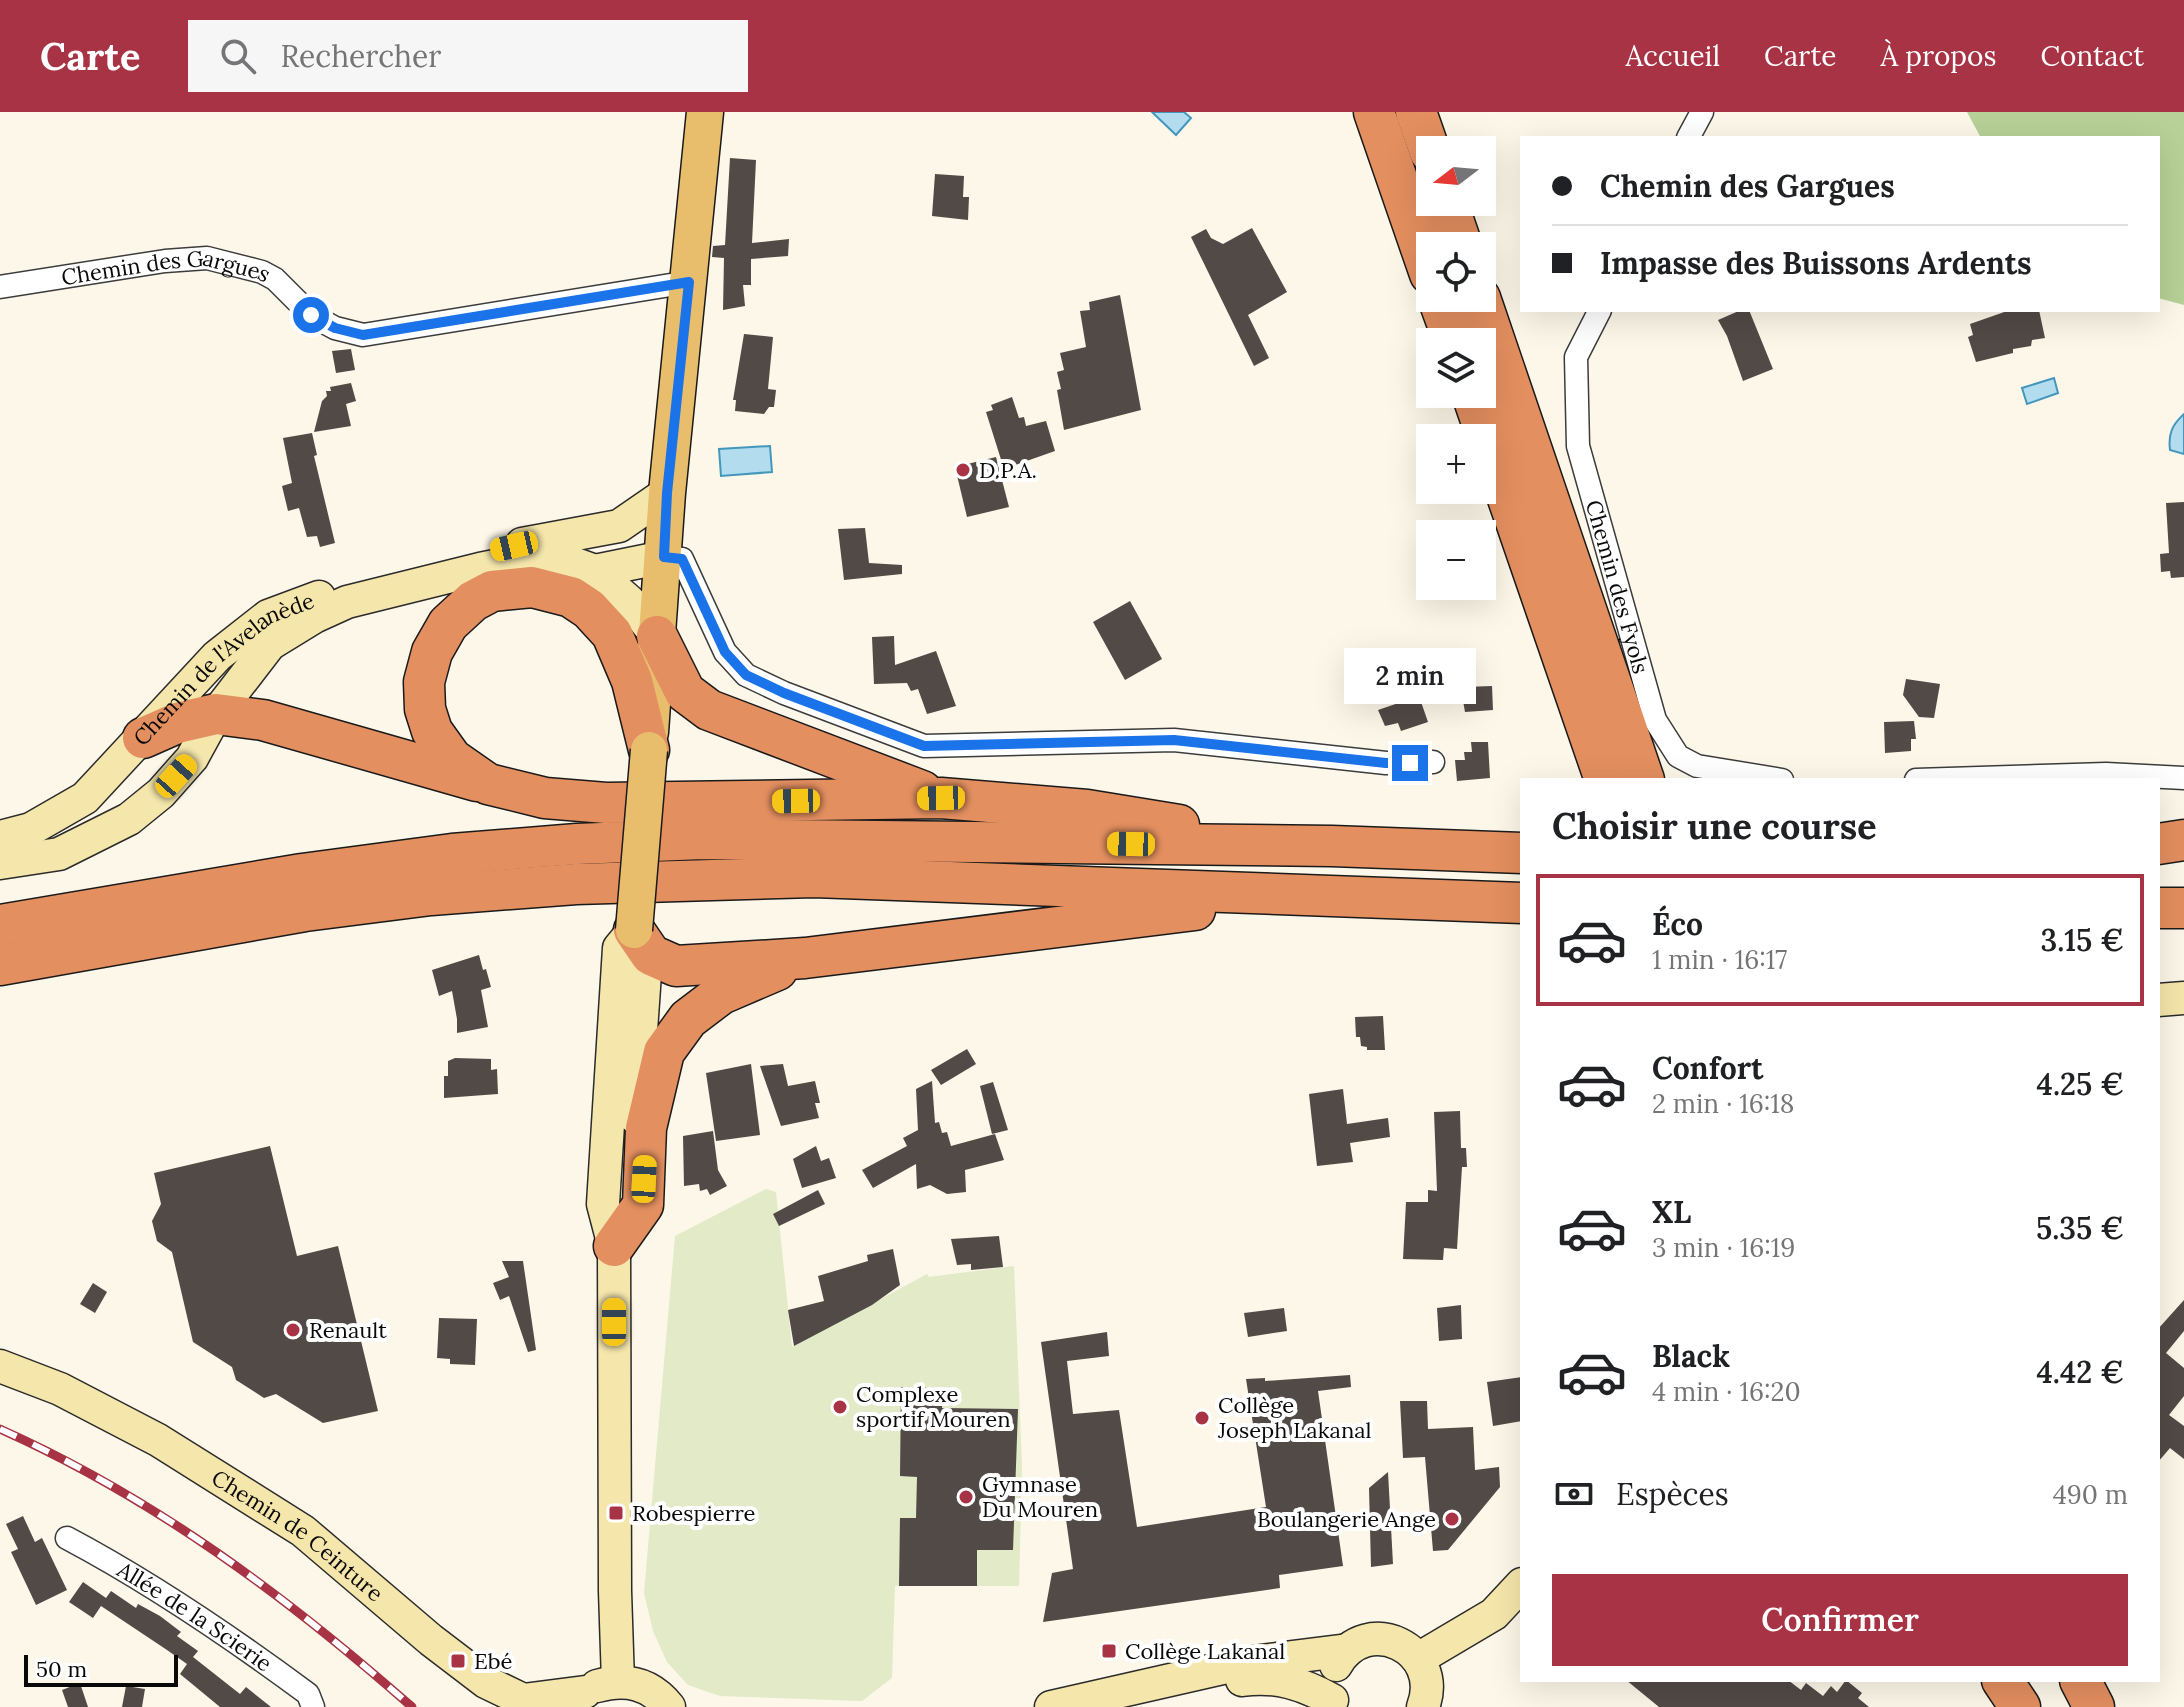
<!DOCTYPE html>
<html lang="fr">
<meta charset="utf-8">
<style>
:root{--surface:#fff;--page:#f6f6f6;--text:#202124;--muted:#757577;--line:#e0e0e0;--accent:#a83344}
body{margin:0;font-family:Lora,serif;background:var(--page);color:var(--text);height:100vh;display:flex;flex-direction:column;font-size:30px;white-space:nowrap}
*{box-sizing:border-box;margin:0}
p{font-size:26px;color:var(--muted)}
.icon{flex:none;width:44px;height:44px;fill:none;stroke:currentColor;stroke-width:2;stroke-linecap:round;stroke-linejoin:round}
.map{position:relative;flex:1;overflow:hidden}
.drawer{position:absolute;left:1520px;top:666px;width:640px;height:904px;display:flex;flex-direction:column;background:var(--surface);border-radius:0px;box-shadow:0 8px 32px #0002}
.drawer>*{flex:none}
.guide{position:absolute;left:1520px;top:24px;width:640px;height:176px;border-radius:0px;box-shadow:0 8px 32px #0002;display:grid;align-content:center;height:176px;padding:0 32px;background:var(--surface)}
.needle{width:52px;rotate:254deg}
.fabs{position:absolute;left:1416px;top:24px;display:grid;gap:16px}
.fabs a{display:grid;place-items:center;width:80px;height:80px;border-radius:0px;background:var(--surface);box-shadow:0 8px 32px #0002;font-size:40px}
.scale{position:absolute;left:24px;bottom:20px;width:154px;box-sizing:border-box;padding-left:8px;border:4px solid #090909;border-top:0;font-size:22px;line-height:28px;white-space:nowrap;color:#090909;-webkit-text-stroke:6px #fff;paint-order:stroke}
.end{position:absolute;width:36px;height:36px;margin:-18px;border:10px solid #1a73e8;background:#fff;box-shadow:0 0 0 4px #fff}
.from{border-radius:50%}
.bubble{position:absolute;height:56px;border-radius:0px;background:var(--surface);box-shadow:0 8px 32px #0002;font-size:26px;font-weight:600;line-height:56px;text-align:center}
.car{position:absolute;width:24px;height:48px;margin:-24px -12px;border-radius:10px;box-shadow:0 0 6px 2px #0007;background:linear-gradient(#f5c518 24%,#345 0 40%,#f5c518 0 76%,#345 0 86%,#f5c518 0)}
.guide b{display:flex;align-items:center;gap:28px;height:76px;font-size:30px}
.guide b+b{border-top:2px solid var(--line)}
.guide i{width:20px;height:20px;background:var(--text)}
ul{padding:0;list-style:none}
li{display:flex;align-items:center;gap:24px;height:132px;margin:0 16px 12px;padding:0 16px;border:4px solid transparent;border-radius:0px}
li div{flex:1}
li b{display:block;font-size:30px}
li em{font-style:normal;font-weight:600}
li.current{border-color:var(--accent)}
li>.icon{width:72px;height:72px;stroke-width:1.5}
h2{padding:0 32px;font-size:36px;line-height:96px}
.pay{display:flex;align-items:center;gap:20px;height:88px;padding:0 32px;font-size:30px}
.pay p{margin-inline-start:auto}
.button{display:flex;gap:16px;margin-top:auto;padding:16px 32px}
.button a{flex:1;height:92px;border-radius:0px;background:var(--accent);color:#fff;font-size:32px;font-weight:600;line-height:92px;text-align:center}
header{display:flex;align-items:center;gap:48px;box-sizing:border-box;height:112px;padding:0 40px;background:var(--accent);color:#fff}
header strong{font-size:38px}
nav{display:flex;gap:44px;margin-inline-start:auto;font-size:28px}
.search{width:560px;height:72px;background:var(--page);display:flex;align-items:center;gap:20px;box-sizing:border-box;padding:0 28px;border-radius:0px;color:var(--muted);font-size:30px}
.map>svg:first-child{display:block}
</style>
<header>
<strong>Carte</strong>
<div class="search"><svg class="icon" aria-label="search" viewBox="0 0 24 24"><circle cx="10" cy="10" r="6"/><path d="M15 15l6 6"/></svg>Rechercher</div>
<nav><a>Accueil</a><a>Carte</a><a>À propos</a><a>Contact</a></nav>
</header>
<div class="map">
<svg width="2184" height="1595" viewBox="0 0 2184 1595">
<rect width="100%" height="100%" fill="#fcf7e8"/>
<polygon fill="#b7d198" points="1967,0 2184,0 2184,193 2158,186 2158,26 1981,26"/>
<polygon fill="#e2eac8" points="766,1077 776,1080 792,1235 927,1162 929,1165 1014,1154 1022,1354 1019,1474 895,1474 892,1566 862,1589 720,1584 688,1573 667,1550 653,1519 644,1481 675,1124"/>
<g fill="#b3ddee" stroke="#4397bc" stroke-width="2">
<polygon points="1152,0 1184,0 1191,6 1176,23"/>
<polygon points="2054,266 2058,281 2027,292 2022,276"/>
<path d="M2184 302V342L2170 338C2168 322 2172 313 2184 302Z"/>
<polygon points="770,334 772,360 721,364 719,337"/>
</g>
<g fill="#514a47">
<polygon points="730,46 756,48 752,131 789,127 788,144 751,147 751,173 743,173 745,194 723,198 724,146 712,145 713,134 725,133"/>
<polygon points="935,62 964,64 963,85 969,85 968,108 932,104"/>
<polygon points="1252,116 1287,180 1248,203 1269,246 1254,254 1191,125 1206,117 1211,126 1223,132"/>
<polygon points="1120,183 1141,298 1064,318 1057,278 1061,277 1057,260 1064,258 1060,241 1086,235 1080,199 1090,198 1089,190"/>
<polygon points="1741,198 1749,198 1773,257 1743,269 1727,224 1718,208"/>
<polygon points="2010,198 2039,198 2045,226 2032,228 2031,234 2013,237 2013,241 1976,250 1968,225 1973,223 1970,212"/>
<polygon points="744,222 773,225 768,277 776,278 774,295 769,295 764,302 735,299 736,288 733,288"/>
<polygon points="351,237 355,258 336,261 332,239"/>
<polygon points="351,271 356,289 346,292 351,314 314,320 322,289 327,284 326,279 331,279 330,275"/>
<polygon points="1012,285 1019,306 1024,305 1026,314 1046,309 1055,339 1004,357 986,300 993,298 991,293"/>
<polygon points="312,321 317,343 314,344 335,431 320,435 317,424 307,425 299,396 288,399 282,374 292,371 283,326"/>
<polygon points="996,345 1009,395 967,405 955,355"/>
<polygon points="2184,390 2184,465 2171,466 2170,459 2161,460 2160,442 2169,441 2166,391"/>
<polygon points="865,416 869,451 902,453 902,462 844,468 838,417"/>
<polygon points="1130,489 1162,547 1125,568 1093,510"/>
<polygon points="894,524 895,553 936,539 956,594 927,602 918,577 911,579 907,571 874,572 872,525"/>
<polygon points="1906,567 1940,572 1934,606 1919,605 1903,583"/>
<polygon points="1492,574 1493,598 1465,600 1462,583 1464,575"/>
<polygon points="1419,584 1428,610 1401,619 1398,611 1385,614 1378,598"/>
<polygon points="1914,609 1916,627 1911,627 1911,639 1885,641 1884,610"/>
<polygon points="1471,630 1488,630 1490,666 1457,669 1455,648 1465,648 1464,640 1472,640"/>
<polygon points="479,843 483,858 486,857 491,875 481,878 488,915 457,921 457,907 452,879 439,884 432,858"/>
<polygon points="1383,904 1385,938 1367,938 1367,935 1361,934 1360,925 1356,925 1355,905"/>
<polygon points="967,937 976,952 941,973 931,958"/>
<polygon points="455,946 491,947 491,958 497,957 498,982 444,986 444,964 448,964 448,949"/>
<polygon points="751,952 760,1023 716,1029 706,961"/>
<polygon points="783,952 788,974 815,969 820,991 815,991 819,1006 781,1014 760,954"/>
<polygon points="932,969 935,1011 939,1010 942,1021 947,1020 951,1034 995,1022 1004,1048 965,1058 966,1080 947,1082 930,1073 917,1077 916,1052 873,1076 862,1058 907,1034 903,1026 918,1018 916,977"/>
<polygon points="993,970 1008,1018 992,1022 980,974"/>
<polygon points="1343,977 1347,1012 1388,1006 1390,1025 1350,1031 1353,1050 1317,1054 1309,982"/>
<polygon points="1460,999 1461,1036 1466,1036 1467,1055 1462,1055 1457,1137 1444,1136 1443,1148 1403,1147 1406,1090 1428,1090 1428,1078 1437,1079 1434,1000"/>
<polygon points="713,1019 718,1058 727,1074 710,1083 707,1077 700,1079 699,1072 684,1074 683,1024"/>
<polygon points="270,1034 297,1144 338,1134 378,1299 323,1311 276,1282 264,1286 236,1268 232,1255 193,1230 172,1140 157,1129 152,1109 161,1092 154,1061"/>
<polygon points="816,1034 821,1049 829,1046 836,1066 802,1076 793,1047"/>
<polygon points="818,1078 825,1092 779,1114 773,1102"/>
<polygon points="999,1124 1003,1155 971,1158 971,1152 957,1153 951,1127"/>
<polygon points="893,1137 900,1173 872,1193 794,1234 788,1198 824,1189 818,1164 868,1149 867,1143"/>
<polygon points="502,1149 523,1149 536,1238 528,1240 509,1184 500,1188 493,1171 509,1165"/>
<polygon points="93,1171 107,1180 95,1201 80,1192"/>
<polygon points="2184,1188 2184,1219 2166,1241 2184,1256 2184,1284 2169,1303 2184,1314 2184,1347 2170,1336 2158,1350 2158,1217"/>
<polygon points="1461,1193 1462,1227 1439,1229 1437,1196"/>
<polygon points="1284,1196 1287,1219 1248,1225 1244,1201"/>
<polygon points="439,1206 477,1207 475,1253 450,1252 450,1247 437,1246"/>
<polygon points="1107,1220 1109,1244 1067,1249 1073,1302 1119,1298 1137,1415 1266,1395 1246,1267 1265,1266 1265,1269 1350,1263 1351,1275 1318,1279 1343,1454 1279,1463 1280,1476 1043,1510 1052,1461 1073,1457 1041,1230"/>
<polygon points="1522,1265 1522,1309 1493,1314 1487,1270"/>
<polygon points="901,1275 942,1276 942,1296 1018,1297 1013,1438 977,1438 977,1474 899,1474 900,1406 916,1406 917,1365 900,1364"/>
<polygon points="1400,1289 1427,1289 1428,1317 1473,1315 1475,1358 1499,1355 1500,1375 1448,1438 1433,1439 1425,1345 1403,1346"/>
<polygon points="1388,1360 1393,1452 1371,1455 1369,1376"/>
<polygon points="23,1404 35,1430 42,1426 67,1478 36,1493 11,1440 18,1437 6,1412"/>
<polygon points="83,1470 106,1486 111,1479 136,1496 138,1492 160,1504 181,1520 177,1524 198,1539 193,1545 240,1582 246,1575 271,1595 220,1595 180,1562 187,1552 167,1538 101,1494 93,1506 69,1490"/>
<polygon points="1626,1568 1788,1568 1801,1578 1806,1571 1823,1584 1831,1574 1837,1580 1846,1568 1862,1581 1858,1586 1869,1595 1659,1595"/>
<polygon points="80,1571 88,1595 68,1595 62,1578"/>
<polygon points="126,1574 145,1577 142,1595 122,1595"/>
</g>
<g fill="none" stroke-linecap="round" stroke-linejoin="round">
<defs>
<g id="street">
<polyline points="1688,26 1702,0"/>
<path id="s1" d="M0 175 165 149 207 146 262 160 275 167 311 203 335 216 363 223 689 170"/>
<path id="s2" d="M1600 198 1576 245 1578 334 1655 608 1678 644 1697 654 1782 668"/>
<polyline points="664,445 682,447 725,540 746,563 784,581 924,634 1174,628 1386,651 1433,650"/>
<polyline points="1916,668 2106,662 2184,666"/>
<path id="s3" d="M67 1426C152 1471 231 1525 308 1582L313 1595"/>
</g>
<g id="secondary">
<polyline points="522,432 619,414 667,381"/>
<polyline points="595,459 664,445"/>
<path id="s4" d="M0 725 31 717 85 686 217 544 268 504 319 485"/>
<polyline points="0,751 59,742 129,707 161,681 192,646 216,602 270,532 314,505 347,490 480,457 519,449 559,446 595,459 629,489 657,524"/>
<polyline points="2158,888 2184,886"/>
<path id="s5" d="M0 1254 60 1277 158 1328 303 1419 431 1528 486 1570 523 1588 585 1580"/>
<polyline points="1418,1547 1494,1502 1522,1472"/>
<path d="M1336 1553C1366 1499 1445 1537 1423 1595"/>
<path d="M1242 1568C1276 1563 1303 1572 1332 1588"/>
<polyline points="618,1570 615,1479 614,1134 603,1092 619,836 634,818 646,847 635,1005"/>
<path d="M597 1574C626 1566 650 1571 669 1595"/>
<polyline points="1051,1595 1245,1551 1348,1538"/>
</g>
<polyline id="primary" points="650,620 667,381 705,0"/>
<g id="highway">
<polyline points="1374,0 1430,162"/>
<polyline points="1416,0 1430,40"/>
<polyline points="1447,90 1462,134"/>
<polyline points="1438,186 1454,230"/>
<polyline points="1480,186 1644,668"/>
<polyline points="1472,282 1605,668"/>
<polyline points="657,524 685,580 709,598 922,679"/>
<polyline points="143,626 177,611 216,602 263,608 477,669"/>
<polyline points="649,638 632,569 612,522 589,497 571,485 532,475 492,479 473,489 448,512 432,540 424,570 425,597 432,619 452,647 488,672 545,686 606,691 941,686 1087,698 1179,713"/>
<polyline points="2158,732 2184,728"/>
<polyline points="2158,796 2184,796"/>
<polyline points="0,813 302,762 452,742 577,732 703,727 1332,734 1522,741"/>
<polyline points="634,818 651,843 676,854 805,846 1195,798"/>
<polyline points="0,853 305,799 431,783 576,772 814,765 1522,791"/>
<polyline points="614,1134 643,1093 646,1016 664,940 688,907 721,882 777,858"/>
<polyline points="2002,1568 2020,1595"/>
<polyline points="2080,1568 2094,1595"/>
</g>
</defs>
<use href="#street" stroke="#3c3c3c" stroke-width="25"/>
<use href="#secondary" stroke="#2b2b2b" stroke-width="35"/>
<use href="#primary" stroke="#1a1a1a" stroke-width="39"/>
<use href="#highway" stroke="#1a1a1a" stroke-width="43"/>
<use href="#street" stroke="#fff" stroke-width="22"/>
<use href="#secondary" stroke="#f5e6ab" stroke-width="32"/>
<use href="#primary" stroke="#e8be6d" stroke-width="36"/>
<use href="#highway" stroke="#e38f60" stroke-width="40"/>
<defs>
<path id="rail" d="M0 1317C153 1385 287 1485 412 1595"/>
</defs>
<use href="#rail" stroke="#a83344" stroke-width="9"/>
<use href="#rail" stroke="#fff" stroke-width="6" stroke-dasharray="18" stroke-linecap="butt"/>
<defs>
<polyline id="primary-bridge" points="634,818 649,638"/>
</defs>
<use href="#primary-bridge" stroke="#1a1a1a" stroke-width="39" stroke-linecap="butt"/>
<use href="#primary-bridge" stroke="#e8be6d" stroke-width="36"/>
</g>
<g fill="none" stroke-linecap="round" stroke-linejoin="round">
<polyline stroke="#1a73e8" stroke-width="10" points="311,203 335,216 363,223 689,170 667,381 664,445 682,447 725,540 746,563 784,581 924,634 1174,628 1386,651 1410,651"/>
</g>
<g fill="#a83344" stroke="#fff" stroke-width="3">
<circle cx="963" cy="358" r="8"/>
<circle cx="293" cy="1218" r="8"/>
<circle cx="840" cy="1295" r="8"/>
<circle cx="1202" cy="1306" r="8"/>
<circle cx="966" cy="1385" r="8"/>
<rect x="608" y="1393" width="16" height="16" rx="4"/>
<circle cx="1452" cy="1407" r="8"/>
<rect x="1101" y="1531" width="16" height="16" rx="4"/>
<rect x="450" y="1541" width="16" height="16" rx="4"/>
</g>
<g text-anchor="middle" dominant-baseline="central" stroke-width="8" stroke-linejoin="round" paint-order="stroke">
<g font-size="22" fill="#090909" stroke="#fff">
<text stroke="none"><textPath href="#s1" startOffset="168">Chemin des Gargues</textPath></text>
<text stroke="none"><textPath href="#s2" startOffset="288">Chemin des Fyols</textPath></text>
<text stroke="none"><textPath href="#s4" startOffset="286">Chemin de l'Avelanède</textPath></text>
<text stroke="none"><textPath href="#s5" startOffset="344">Chemin de Ceinture</textPath></text>
<text stroke="none"><textPath href="#s3" startOffset="150">Allée de la Scierie</textPath></text>
</g>
<g font-size="22" fill="#090909" stroke="#fff" text-anchor="start">
<text x="979" y="358">D.P.A.</text>
<text x="309" y="1218">Renault</text>
<text x="856" y="1282">Complexe<tspan x="856" dy="25">sportif Mouren</tspan></text>
<text x="1218" y="1293">Collège<tspan x="1218" dy="25">Joseph Lakanal</tspan></text>
<text x="982" y="1372">Gymnase<tspan x="982" dy="25">Du Mouren</tspan></text>
<text x="632" y="1401">Robespierre</text>
<text x="1436" y="1407" text-anchor="end">Boulangerie Ange</text>
<text x="1125" y="1539">Collège Lakanal</text>
<text x="474" y="1549">Ebé</text>
</g>
</g>
</svg>
<div class="fabs">
<a><svg class="needle" viewBox="-14 -14 28 28"><path d="M0-13l5 13h-10z" fill="#e53935"/><path d="M0 13l5-13h-10z" fill="#757577"/></svg></a>
<a><svg class="icon" aria-label="locate" viewBox="0 0 24 24"><circle cx="12" cy="12" r="6"/><path d="M12 2v4M12 18v4M2 12h4M18 12h4"/></svg></a>
<a><svg class="icon" aria-label="layers" viewBox="0 0 24 24"><path d="M12 4l9 5-9 5-9-5zM3 14l9 5 9-5"/></svg></a>
<a>+</a>
<a>−</a>
</div>
<div class="scale">50 m</div>
<i class="end from" style="left:311px;top:203px"></i>
<i class="end" style="left:1410px;top:651px"></i>
<div class="bubble" style="left:1344px;top:536px;width:132px">2 min</div>
<i class="car" style="left:514px;top:434px;rotate:257deg"></i>
<i class="car" style="left:176px;top:664px;rotate:42deg"></i>
<i class="car" style="left:941px;top:686px;rotate:269deg"></i>
<i class="car" style="left:796px;top:689px;rotate:269deg"></i>
<i class="car" style="left:1131px;top:732px;rotate:271deg"></i>
<i class="car" style="left:644px;top:1067px;rotate:3deg"></i>
<i class="car" style="left:614px;top:1210px;rotate:0deg"></i>
<div class="guide">
<b><i class="from"></i>Chemin des Gargues</b>
<b><i></i>Impasse des Buissons Ardents</b>
</div>
<section class="drawer">
<h2>Choisir une course</h2>
<ul>
<li class="current"><svg class="icon" aria-label="car" viewBox="0 0 24 24"><path d="M5 17H2v-5l4-1 3-4h7l3 4 3 1v5h-3M9 17h6M6 11h13"/><circle cx="7" cy="17" r="2"/><circle cx="17" cy="17" r="2"/></svg><div><b>Éco</b><p>1 min · 16:17</p></div><em>3.15 €</em></li>
<li><svg class="icon" aria-label="car" viewBox="0 0 24 24"><path d="M5 17H2v-5l4-1 3-4h7l3 4 3 1v5h-3M9 17h6M6 11h13"/><circle cx="7" cy="17" r="2"/><circle cx="17" cy="17" r="2"/></svg><div><b>Confort</b><p>2 min · 16:18</p></div><em>4.25 €</em></li>
<li><svg class="icon" aria-label="car" viewBox="0 0 24 24"><path d="M5 17H2v-5l4-1 3-4h7l3 4 3 1v5h-3M9 17h6M6 11h13"/><circle cx="7" cy="17" r="2"/><circle cx="17" cy="17" r="2"/></svg><div><b>XL</b><p>3 min · 16:19</p></div><em>5.35 €</em></li>
<li><svg class="icon" aria-label="car" viewBox="0 0 24 24"><path d="M5 17H2v-5l4-1 3-4h7l3 4 3 1v5h-3M9 17h6M6 11h13"/><circle cx="7" cy="17" r="2"/><circle cx="17" cy="17" r="2"/></svg><div><b>Black</b><p>4 min · 16:20</p></div><em>4.42 €</em></li>
</ul>
<div class="pay"><svg class="icon" aria-label="cash" viewBox="0 0 24 24"><path d="M3 7h18v10H3z"/><circle cx="12" cy="12" r="2"/></svg>Espèces<p>490 m</p></div>
<div class="button"><a>Confirmer</a></div>
</section>
</div>
